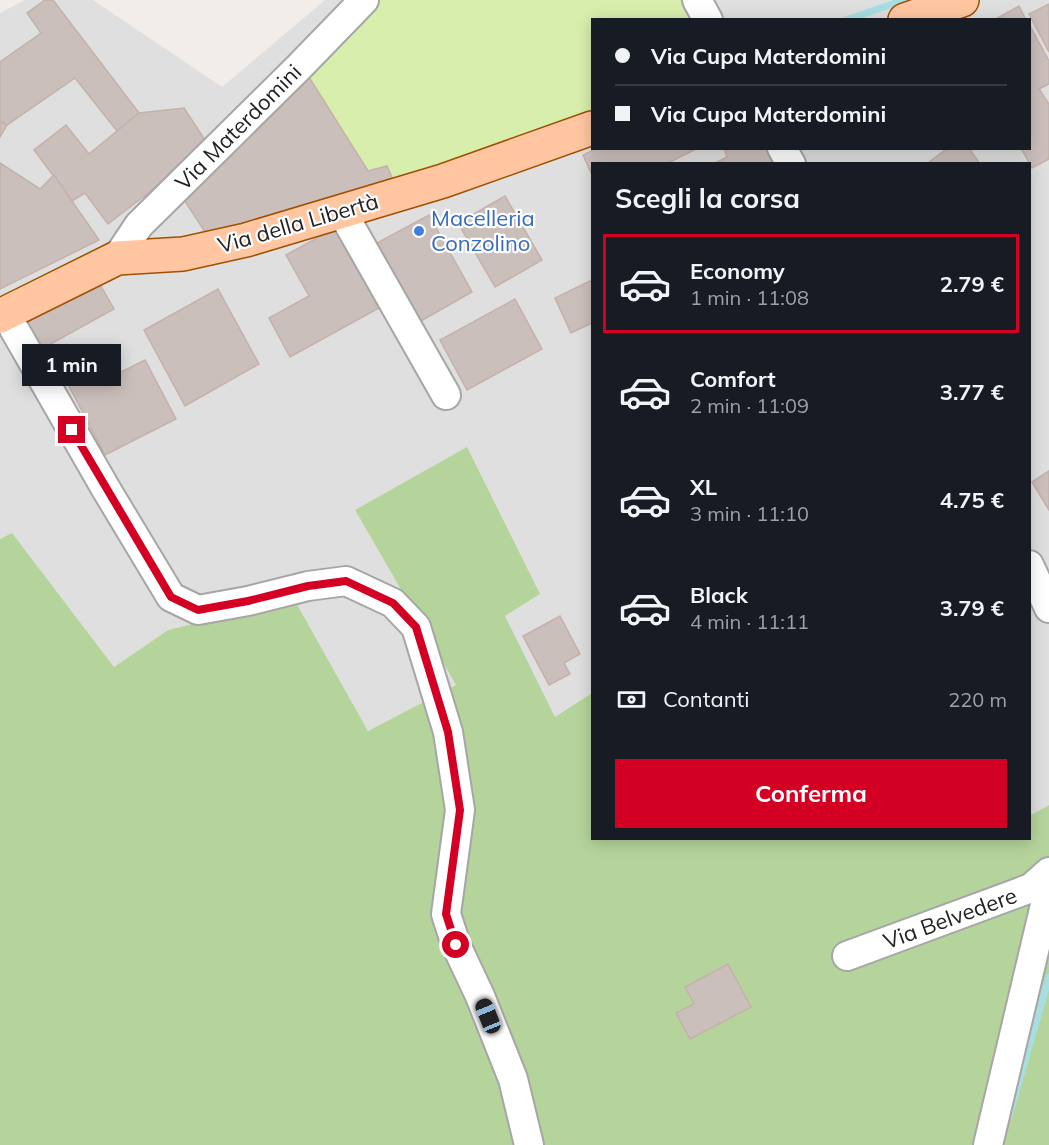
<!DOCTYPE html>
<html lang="it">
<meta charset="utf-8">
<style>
:root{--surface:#171b24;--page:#20242c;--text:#f1f3f6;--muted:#9ea1a6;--line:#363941;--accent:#d40024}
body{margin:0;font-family:Mulish,sans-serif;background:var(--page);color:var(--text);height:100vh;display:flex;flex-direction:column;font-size:22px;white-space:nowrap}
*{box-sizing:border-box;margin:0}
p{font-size:20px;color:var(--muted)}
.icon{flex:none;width:33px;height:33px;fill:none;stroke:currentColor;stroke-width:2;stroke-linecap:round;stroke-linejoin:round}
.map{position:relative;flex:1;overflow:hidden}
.details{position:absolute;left:591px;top:162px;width:440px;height:678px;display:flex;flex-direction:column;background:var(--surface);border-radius:0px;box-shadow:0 3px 15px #0003}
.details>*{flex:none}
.hud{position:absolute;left:591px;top:18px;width:440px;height:132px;border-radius:0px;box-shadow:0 3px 15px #0003;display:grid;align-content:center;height:132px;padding:0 24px;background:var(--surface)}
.end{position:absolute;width:27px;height:27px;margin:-14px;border:8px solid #d40024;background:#fff;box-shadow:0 0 0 3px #fff}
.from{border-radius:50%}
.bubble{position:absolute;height:42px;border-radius:0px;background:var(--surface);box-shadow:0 3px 15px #0003;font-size:20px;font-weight:700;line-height:42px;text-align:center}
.car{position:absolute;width:18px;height:36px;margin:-18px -9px;border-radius:8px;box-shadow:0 0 4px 2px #0007;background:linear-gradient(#222 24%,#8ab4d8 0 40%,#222 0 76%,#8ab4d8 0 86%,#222 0)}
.hud b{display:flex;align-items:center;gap:21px;height:57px;font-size:22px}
.hud b+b{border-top:2px solid var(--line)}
.hud i{width:15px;height:15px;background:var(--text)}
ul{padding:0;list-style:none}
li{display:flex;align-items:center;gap:18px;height:99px;margin:0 12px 9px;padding:0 12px;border:3px solid transparent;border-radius:0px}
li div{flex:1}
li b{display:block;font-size:22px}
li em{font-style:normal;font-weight:700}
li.selected{border-color:var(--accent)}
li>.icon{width:54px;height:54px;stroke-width:1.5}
h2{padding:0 24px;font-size:27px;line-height:72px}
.pay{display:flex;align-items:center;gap:15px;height:66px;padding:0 24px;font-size:22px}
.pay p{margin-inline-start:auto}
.action{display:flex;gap:12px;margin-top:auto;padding:12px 24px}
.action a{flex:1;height:69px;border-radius:0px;background:var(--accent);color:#fff;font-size:24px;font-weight:700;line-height:69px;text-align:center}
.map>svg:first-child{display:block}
</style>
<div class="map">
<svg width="1049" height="1145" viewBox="0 0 1049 1145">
<rect width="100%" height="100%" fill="#f2ede8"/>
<path fill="#e0dfdf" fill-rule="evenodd" d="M25 0H93L222 87 325 0H1049V805L1029 816V164H592V693L555 718 505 616 539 594 355 510 456 685 368 731 294 599 168 630 114 667 12 534 0 539V13ZM592 20H1029V148H592Z"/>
<polygon fill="#d8eead" points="364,0 697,0 708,19 592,20 592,128 394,182 387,166 368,171 307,74"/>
<polygon fill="#b5d49b" points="467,447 540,594 505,616 555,717 592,693 592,838 1029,838 1029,816 1049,805 1049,1145 0,1145 0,539 12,533 114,667 168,630 294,599 368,731 456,685 355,510"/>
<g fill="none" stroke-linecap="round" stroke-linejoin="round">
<g stroke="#a7dee2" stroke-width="7">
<polyline points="846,20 904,0"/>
<polyline points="1009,1116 1049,977"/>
</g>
</g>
<g fill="#cbbfbb" stroke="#c5b1aa" stroke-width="1.5">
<polygon points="45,0 53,0 139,113 117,131 75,78 7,125 0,121 0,62 41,33 27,13"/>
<polygon points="1049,4 1049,52 1029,14"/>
<polygon points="1019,6 1026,20 994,20"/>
<polygon points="1029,24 1049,61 1049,84 1039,89 1049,104 1049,159 1032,168 1021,148 1029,148"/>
<polygon points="307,74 368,171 387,166 394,182 209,238 181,195"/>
<polygon points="184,108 209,146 108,224 85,193 72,201 34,150 66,125 89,154 139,113"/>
<polygon points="0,121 7,125 0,137"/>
<polygon points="598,148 698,148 666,164 592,164 592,175 583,155"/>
<polygon points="724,148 771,148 778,164 713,164 727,157"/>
<polygon points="948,148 969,148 980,164 930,164 929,162"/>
<polygon points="0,163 40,189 54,175 99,240 0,289"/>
<polygon points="505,196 542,260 495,287 458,223"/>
<polygon points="429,215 472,292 421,321 377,243"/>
<polygon points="335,228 379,308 290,357 269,318 309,296 286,255"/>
<polygon points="592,280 592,323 571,333 555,298"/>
<polygon points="98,281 114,309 38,351 22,323"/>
<polygon points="218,289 259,364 185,406 144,330"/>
<polygon points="515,299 542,349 467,390 440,340"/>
<polygon points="99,345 115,375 145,360 176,419 105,455 59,367"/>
<polygon points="1049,471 1049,510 1032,482"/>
<polygon points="560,616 580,654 564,663 570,674 549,685 523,636"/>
<polygon points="728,964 751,1007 690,1039 676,1013 694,1004 685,987"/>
</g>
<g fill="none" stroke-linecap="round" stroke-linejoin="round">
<defs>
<g id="minor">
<polyline points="697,0 708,20"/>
<polyline points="782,148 791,164"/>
<polyline points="342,212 446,395"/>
<polyline points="117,258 139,225 299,67 364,0"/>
<polyline points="5,313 106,489 171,597 198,610 248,601 308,586 346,581 393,603 416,627 448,732 460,810 446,914 456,945 480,996 513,1079 529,1145"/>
<polyline points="1029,565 1049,608"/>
<polyline points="847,956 1031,888 1049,872"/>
<polyline points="988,1145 1049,888"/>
</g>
<g id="major">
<polyline points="905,20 962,0"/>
<polyline points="0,316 117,258 183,254 246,240 443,181 592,128"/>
</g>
</defs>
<use href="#minor" stroke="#a6a6a6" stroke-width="32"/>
<use href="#major" stroke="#a05000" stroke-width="36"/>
<use href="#minor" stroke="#fff" stroke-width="28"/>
<use href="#major" stroke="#ffc6a1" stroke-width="33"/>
</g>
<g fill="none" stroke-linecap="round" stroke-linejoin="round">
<polyline stroke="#d40024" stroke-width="8" points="72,430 171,597 198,610 248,601 308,586 346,581 393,603 416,627 448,732 460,810 446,914 456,945"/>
</g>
<circle fill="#3f7fe0" stroke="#fff" stroke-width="2" cx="419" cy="231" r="6"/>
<g text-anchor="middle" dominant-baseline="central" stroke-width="4.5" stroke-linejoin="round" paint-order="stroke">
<g font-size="22" fill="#222" stroke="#fff">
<text transform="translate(238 127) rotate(-45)">Via Materdomini</text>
<text transform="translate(298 223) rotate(-16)">Via della Libertà</text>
<text transform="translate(950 918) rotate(-20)">Via Belvedere</text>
</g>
<g font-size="22" fill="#366cbe" stroke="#fff" text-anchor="start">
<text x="431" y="218">Macelleria<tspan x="431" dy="25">Conzolino</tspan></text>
</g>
</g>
</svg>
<i class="end from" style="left:456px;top:945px"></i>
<i class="end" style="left:72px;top:430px"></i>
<div class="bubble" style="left:22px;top:344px;width:99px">1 min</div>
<i class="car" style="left:488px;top:1016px;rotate:338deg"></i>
<div class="hud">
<b><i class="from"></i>Via Cupa Materdomini</b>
<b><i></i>Via Cupa Materdomini</b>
</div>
<section class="details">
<h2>Scegli la corsa</h2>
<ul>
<li class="selected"><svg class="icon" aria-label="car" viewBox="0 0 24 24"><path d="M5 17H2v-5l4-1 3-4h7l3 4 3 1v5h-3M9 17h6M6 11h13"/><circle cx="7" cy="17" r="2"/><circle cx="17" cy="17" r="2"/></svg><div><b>Economy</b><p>1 min · 11:08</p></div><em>2.79 €</em></li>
<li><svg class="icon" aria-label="car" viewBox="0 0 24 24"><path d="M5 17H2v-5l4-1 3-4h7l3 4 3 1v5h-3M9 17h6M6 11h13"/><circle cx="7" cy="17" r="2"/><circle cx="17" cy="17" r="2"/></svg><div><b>Comfort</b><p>2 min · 11:09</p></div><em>3.77 €</em></li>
<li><svg class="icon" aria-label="car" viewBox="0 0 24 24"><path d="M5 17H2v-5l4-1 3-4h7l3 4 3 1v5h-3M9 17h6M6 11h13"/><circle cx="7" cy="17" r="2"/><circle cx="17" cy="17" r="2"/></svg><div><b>XL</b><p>3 min · 11:10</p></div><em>4.75 €</em></li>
<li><svg class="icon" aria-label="car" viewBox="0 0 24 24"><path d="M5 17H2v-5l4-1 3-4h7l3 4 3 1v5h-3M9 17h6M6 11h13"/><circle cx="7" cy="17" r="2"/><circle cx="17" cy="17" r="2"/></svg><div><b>Black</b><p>4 min · 11:11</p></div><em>3.79 €</em></li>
</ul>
<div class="pay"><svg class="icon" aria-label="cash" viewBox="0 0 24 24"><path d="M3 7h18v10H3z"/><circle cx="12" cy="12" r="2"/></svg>Contanti<p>220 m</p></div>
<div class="action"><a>Conferma</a></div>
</section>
</div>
